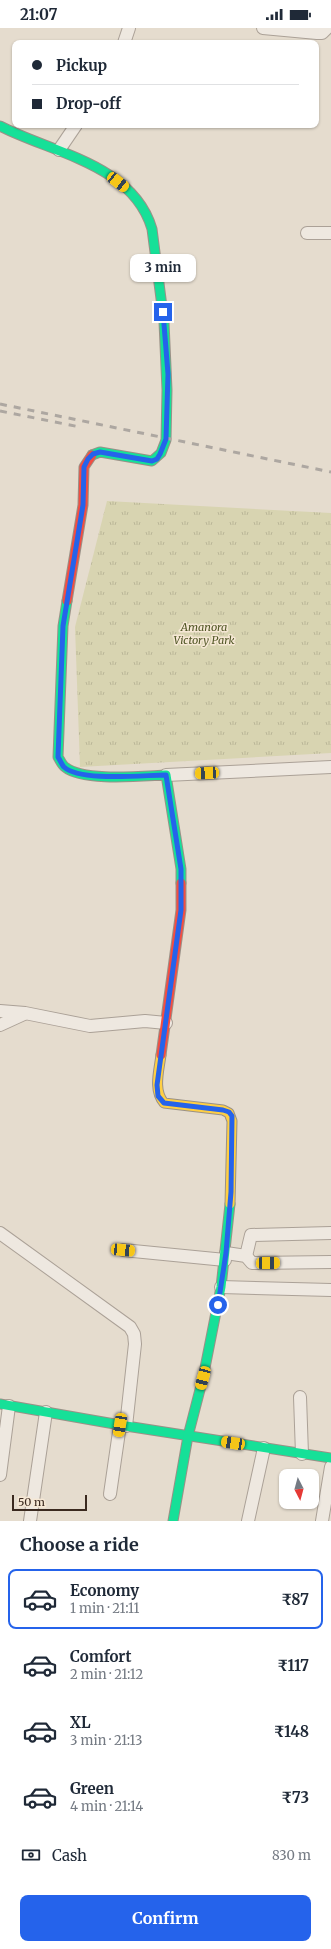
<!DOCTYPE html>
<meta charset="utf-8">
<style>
:root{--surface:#fff;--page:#f2f2f3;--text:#1f2937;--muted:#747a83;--line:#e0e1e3;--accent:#2563eb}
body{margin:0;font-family:Merriweather,serif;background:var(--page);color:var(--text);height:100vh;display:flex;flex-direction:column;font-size:15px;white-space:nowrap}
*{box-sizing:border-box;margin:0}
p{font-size:13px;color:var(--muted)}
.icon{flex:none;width:22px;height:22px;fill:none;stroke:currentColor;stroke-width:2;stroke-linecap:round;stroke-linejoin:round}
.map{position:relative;height:1493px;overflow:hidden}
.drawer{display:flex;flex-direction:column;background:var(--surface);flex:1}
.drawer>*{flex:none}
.hud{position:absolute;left:12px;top:12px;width:307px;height:88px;border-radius:8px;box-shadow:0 1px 3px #0004;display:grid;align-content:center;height:88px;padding:0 20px;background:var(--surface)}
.needle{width:26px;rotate:174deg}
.tools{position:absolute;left:279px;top:1441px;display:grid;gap:8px}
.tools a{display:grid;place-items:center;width:40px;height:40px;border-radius:8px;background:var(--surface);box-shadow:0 1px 3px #0004;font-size:20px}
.scale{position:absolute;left:12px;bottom:10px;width:75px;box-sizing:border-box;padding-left:4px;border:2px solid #3a291f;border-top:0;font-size:11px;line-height:14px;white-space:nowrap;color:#3a291f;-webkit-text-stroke:3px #f6e8d5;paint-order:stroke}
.end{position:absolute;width:18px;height:18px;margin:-9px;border:5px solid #2563eb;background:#fff;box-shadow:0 0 0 2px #fff}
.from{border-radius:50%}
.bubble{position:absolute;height:28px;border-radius:8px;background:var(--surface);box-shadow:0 1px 3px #0004;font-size:13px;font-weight:700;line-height:28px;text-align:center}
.car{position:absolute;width:12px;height:24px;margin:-12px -6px;border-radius:5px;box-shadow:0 0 3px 1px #0007;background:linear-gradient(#f5c518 24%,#345 0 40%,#f5c518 0 76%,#345 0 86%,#f5c518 0)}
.hud b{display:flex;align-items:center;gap:14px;height:38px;font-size:15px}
.hud b+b{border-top:1px solid var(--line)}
.hud i{width:10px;height:10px;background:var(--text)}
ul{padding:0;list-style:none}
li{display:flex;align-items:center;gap:12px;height:60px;margin:0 8px 6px;padding:0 12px;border:2px solid transparent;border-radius:8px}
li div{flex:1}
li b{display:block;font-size:15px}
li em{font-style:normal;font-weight:700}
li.on{border-color:var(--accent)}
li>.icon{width:36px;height:36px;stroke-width:1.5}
h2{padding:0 20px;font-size:18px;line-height:48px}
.pay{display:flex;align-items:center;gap:10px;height:44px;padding:0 20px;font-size:15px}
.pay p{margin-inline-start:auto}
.primary-button{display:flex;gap:8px;margin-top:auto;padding:8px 20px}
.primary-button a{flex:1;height:46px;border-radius:8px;background:var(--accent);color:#fff;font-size:16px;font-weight:700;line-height:46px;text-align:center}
.status{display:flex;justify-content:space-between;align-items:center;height:28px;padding:0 20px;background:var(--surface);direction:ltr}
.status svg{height:11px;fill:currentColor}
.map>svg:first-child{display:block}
</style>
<div class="status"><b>21:07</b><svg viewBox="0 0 49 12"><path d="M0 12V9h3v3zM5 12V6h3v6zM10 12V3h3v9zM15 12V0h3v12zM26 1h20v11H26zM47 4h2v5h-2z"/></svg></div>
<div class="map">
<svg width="331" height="1493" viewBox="0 0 331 1493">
<defs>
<pattern id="park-tufts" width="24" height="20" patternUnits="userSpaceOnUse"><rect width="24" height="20" fill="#d8d4b1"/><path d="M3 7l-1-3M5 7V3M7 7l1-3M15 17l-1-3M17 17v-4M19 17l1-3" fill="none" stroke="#bab698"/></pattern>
</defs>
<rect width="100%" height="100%" fill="#e5dcce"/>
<polygon fill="url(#park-tufts)" points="107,473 331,485 331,725 80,739 75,599"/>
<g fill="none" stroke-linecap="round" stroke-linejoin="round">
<defs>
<g id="street">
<polyline points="263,0 317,5 322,5 327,0"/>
<polyline points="124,15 129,0"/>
<polyline points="59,122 76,97"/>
<polyline points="307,205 331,205"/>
<polyline points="166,747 331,739"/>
<polyline points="0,983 25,985 90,998 145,993 166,995"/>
<polyline points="0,997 24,986"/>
<polyline points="0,1205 130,1299 134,1306 135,1316 126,1398"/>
<polyline points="123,1222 225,1232"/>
<polyline points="226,1225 246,1228 252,1235 331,1234"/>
<polyline points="246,1228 251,1207 331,1205"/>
<polyline points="221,1259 331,1262"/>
<polyline points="300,1369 302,1426"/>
<polyline points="0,1447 9,1378"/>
<polyline points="110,1466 120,1397"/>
<polyline points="30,1493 46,1384"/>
<polyline points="248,1493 264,1420"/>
<polyline points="322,1493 331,1439"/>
</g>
<g id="fast">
<path d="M0 98C52 125 133 136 152 201L164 294 167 362 166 412 161 425 152 433 100 424 92 427"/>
<path d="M67 573 63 598 58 729C60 732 62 737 65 739 83 754 142 748 166 747L181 841V855"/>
<polyline points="0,1376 126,1398 331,1430"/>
<polyline points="173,1493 188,1408 203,1350 221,1259 230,1176"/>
</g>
<path id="slow" d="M161 1027C159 1043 153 1062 164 1075L223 1082 229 1085 232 1093 230 1176"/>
<g id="jam">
<polyline points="67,573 83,477 84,439 92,427"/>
<polyline points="161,1027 181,882 181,855"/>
</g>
</defs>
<use href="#street" stroke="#aba197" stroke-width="14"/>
<use href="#fast" stroke="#9a9187" stroke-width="11"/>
<use href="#slow" stroke="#9a9187" stroke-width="11"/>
<use href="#jam" stroke="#9a9187" stroke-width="11"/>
<use href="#street" stroke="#eee8e0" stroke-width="12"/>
<use href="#fast" stroke="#16e098" stroke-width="9"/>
<use href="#slow" stroke="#ffcf43" stroke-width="9"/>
<use href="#jam" stroke="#f24e42" stroke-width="9"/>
<g stroke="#ada7a1" stroke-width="3" stroke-dasharray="7 7" stroke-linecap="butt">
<polyline points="0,376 331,444"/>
<polyline points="0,383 80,399"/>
</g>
</g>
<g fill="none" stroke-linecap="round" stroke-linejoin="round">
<path stroke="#2563eb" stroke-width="5" d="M163 284 168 346 166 411 160 426 157 431 152 433 100 424 93 426 88 431 84 439 83 477 63 598 58 729C60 732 62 737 64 739 80 754 144 747 166 747L181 841V882L157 1057 158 1068 164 1075 223 1082 229 1084 232 1088 231 1164 226 1225 218 1277"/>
</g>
<g text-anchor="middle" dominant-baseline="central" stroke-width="3" stroke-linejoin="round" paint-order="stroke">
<g font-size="11" font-style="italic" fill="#505625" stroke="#f6e8d5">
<text x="204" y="599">Amanora<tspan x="204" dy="13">Victory Park</tspan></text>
</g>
</g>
</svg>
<div class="tools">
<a><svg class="needle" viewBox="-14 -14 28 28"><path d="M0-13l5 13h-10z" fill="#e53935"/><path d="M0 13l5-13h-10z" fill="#747a83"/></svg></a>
</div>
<div class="scale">50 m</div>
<i class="end from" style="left:218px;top:1277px"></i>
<i class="end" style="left:163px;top:284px"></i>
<div class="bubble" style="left:130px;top:226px;width:66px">3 min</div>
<i class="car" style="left:118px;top:154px;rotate:128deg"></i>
<i class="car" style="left:207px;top:745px;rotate:267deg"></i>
<i class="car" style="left:123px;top:1222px;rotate:95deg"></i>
<i class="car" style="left:268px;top:1235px;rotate:89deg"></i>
<i class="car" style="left:203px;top:1350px;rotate:195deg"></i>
<i class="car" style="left:120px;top:1397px;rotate:189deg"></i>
<i class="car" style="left:233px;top:1415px;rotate:279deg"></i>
<div class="hud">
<b><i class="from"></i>Pickup</b>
<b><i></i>Drop-off</b>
</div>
</div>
<section class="drawer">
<h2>Choose a ride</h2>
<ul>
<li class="on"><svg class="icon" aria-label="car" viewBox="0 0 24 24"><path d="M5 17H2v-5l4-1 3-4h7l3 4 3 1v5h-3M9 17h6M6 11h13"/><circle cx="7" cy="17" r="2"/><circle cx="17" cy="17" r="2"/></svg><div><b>Economy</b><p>1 min · 21:11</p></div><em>₹87</em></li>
<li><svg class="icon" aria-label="car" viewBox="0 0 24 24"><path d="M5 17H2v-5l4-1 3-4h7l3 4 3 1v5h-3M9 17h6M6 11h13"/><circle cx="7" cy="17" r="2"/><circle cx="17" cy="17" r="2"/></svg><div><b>Comfort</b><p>2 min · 21:12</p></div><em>₹117</em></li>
<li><svg class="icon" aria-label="car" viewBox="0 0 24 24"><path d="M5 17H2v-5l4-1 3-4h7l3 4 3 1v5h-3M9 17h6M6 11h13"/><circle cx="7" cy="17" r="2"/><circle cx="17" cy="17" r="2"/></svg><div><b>XL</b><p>3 min · 21:13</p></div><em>₹148</em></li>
<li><svg class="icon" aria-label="car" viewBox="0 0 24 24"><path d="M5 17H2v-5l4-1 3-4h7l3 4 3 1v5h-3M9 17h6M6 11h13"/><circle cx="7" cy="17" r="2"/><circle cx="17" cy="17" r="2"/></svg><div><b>Green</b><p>4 min · 21:14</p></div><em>₹73</em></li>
</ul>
<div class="pay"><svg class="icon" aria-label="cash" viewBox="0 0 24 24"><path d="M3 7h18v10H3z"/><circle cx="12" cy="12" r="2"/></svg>Cash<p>830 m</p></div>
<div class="primary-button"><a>Confirm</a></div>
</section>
